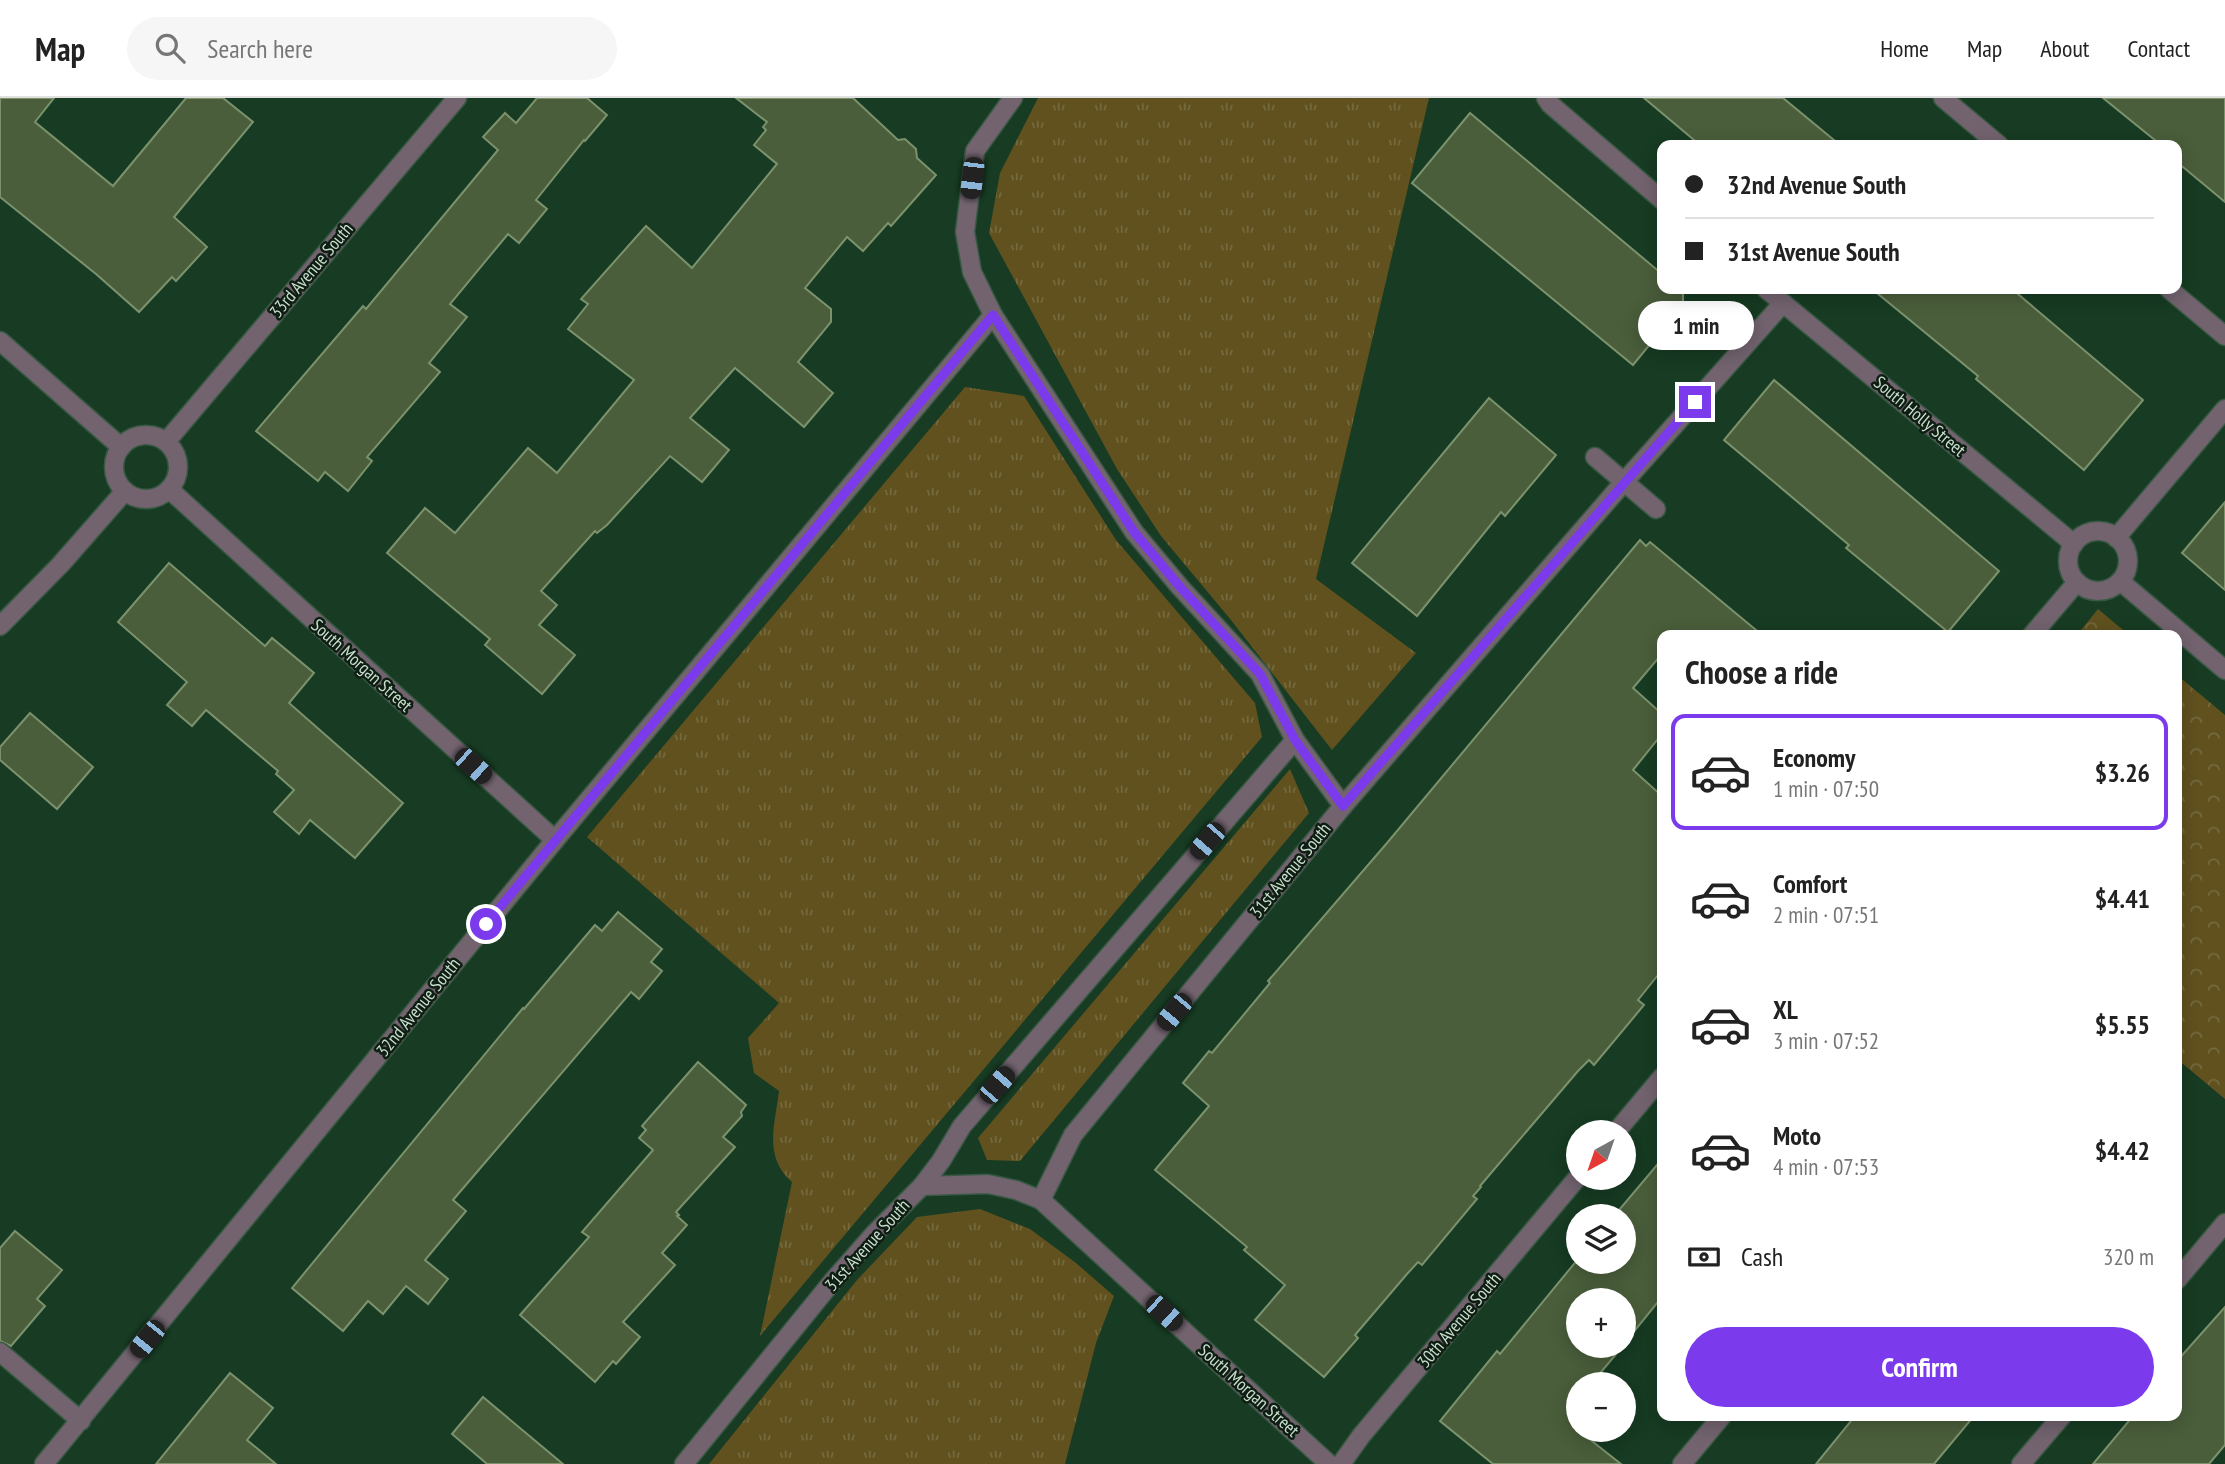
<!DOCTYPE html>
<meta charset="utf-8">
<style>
:root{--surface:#fff;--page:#f6f6f6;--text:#222;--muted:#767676;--line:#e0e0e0;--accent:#7c3aed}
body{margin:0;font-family:"PT Sans Narrow",sans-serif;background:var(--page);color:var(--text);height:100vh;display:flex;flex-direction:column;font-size:26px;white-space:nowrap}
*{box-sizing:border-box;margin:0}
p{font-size:23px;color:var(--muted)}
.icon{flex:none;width:38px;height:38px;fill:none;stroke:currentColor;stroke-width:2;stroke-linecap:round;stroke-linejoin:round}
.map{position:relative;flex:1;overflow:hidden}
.panel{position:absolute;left:1657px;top:532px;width:525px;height:791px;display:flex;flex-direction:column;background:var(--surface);border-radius:14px;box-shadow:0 4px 18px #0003}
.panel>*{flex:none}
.hud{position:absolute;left:1657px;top:42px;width:525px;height:154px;border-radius:14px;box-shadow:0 4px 18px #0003;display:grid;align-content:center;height:154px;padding:0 28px;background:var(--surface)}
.needle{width:46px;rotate:220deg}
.fabs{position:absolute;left:1566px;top:1022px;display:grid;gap:14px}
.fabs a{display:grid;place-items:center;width:70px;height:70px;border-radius:50%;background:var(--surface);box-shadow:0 4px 18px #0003;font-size:35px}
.end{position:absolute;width:32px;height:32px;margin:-16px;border:9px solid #7c3aed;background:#fff;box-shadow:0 0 0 4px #fff}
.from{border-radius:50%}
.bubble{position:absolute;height:49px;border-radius:24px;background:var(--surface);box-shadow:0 4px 18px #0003;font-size:23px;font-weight:800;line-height:49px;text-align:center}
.car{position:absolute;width:21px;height:42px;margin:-21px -10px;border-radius:9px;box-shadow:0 0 5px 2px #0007;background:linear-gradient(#222 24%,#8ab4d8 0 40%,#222 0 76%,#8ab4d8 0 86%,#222 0)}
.hud b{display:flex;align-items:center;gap:24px;height:66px;font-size:26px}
.hud b+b{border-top:2px solid var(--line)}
.hud i{width:18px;height:18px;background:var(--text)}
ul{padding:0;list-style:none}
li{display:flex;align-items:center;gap:21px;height:116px;margin:0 14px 10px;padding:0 14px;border:4px solid transparent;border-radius:14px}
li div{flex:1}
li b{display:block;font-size:26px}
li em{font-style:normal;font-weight:800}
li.current{border-color:var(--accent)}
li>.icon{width:63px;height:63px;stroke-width:1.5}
h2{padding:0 28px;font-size:32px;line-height:84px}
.pay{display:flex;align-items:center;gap:18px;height:77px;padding:0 28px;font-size:26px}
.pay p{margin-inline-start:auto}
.action{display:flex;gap:14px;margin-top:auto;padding:14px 28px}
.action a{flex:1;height:80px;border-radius:42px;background:var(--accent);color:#fff;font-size:28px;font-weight:800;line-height:80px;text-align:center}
header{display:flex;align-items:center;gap:42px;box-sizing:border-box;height:98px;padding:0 35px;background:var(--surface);border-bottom:2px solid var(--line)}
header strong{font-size:33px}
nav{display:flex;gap:38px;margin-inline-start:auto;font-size:24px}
.search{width:490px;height:63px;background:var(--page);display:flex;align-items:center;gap:18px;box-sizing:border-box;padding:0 24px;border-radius:38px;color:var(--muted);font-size:26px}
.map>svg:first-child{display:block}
</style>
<header>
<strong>Map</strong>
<div class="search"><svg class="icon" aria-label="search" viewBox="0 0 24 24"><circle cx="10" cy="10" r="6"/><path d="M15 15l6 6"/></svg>Search here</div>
<nav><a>Home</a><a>Map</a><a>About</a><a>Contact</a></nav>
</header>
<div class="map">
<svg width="2225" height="1366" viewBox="0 0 2225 1366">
<defs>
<pattern id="grass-tufts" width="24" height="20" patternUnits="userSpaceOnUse" patternTransform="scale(1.75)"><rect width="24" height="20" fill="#60511f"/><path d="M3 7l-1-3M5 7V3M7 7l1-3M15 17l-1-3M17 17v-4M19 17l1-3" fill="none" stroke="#756a3e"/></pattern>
<pattern id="park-crowns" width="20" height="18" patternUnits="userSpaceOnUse" patternTransform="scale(1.75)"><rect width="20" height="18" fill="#60511f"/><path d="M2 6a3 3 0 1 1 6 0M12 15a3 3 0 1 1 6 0" fill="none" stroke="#756a3e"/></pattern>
</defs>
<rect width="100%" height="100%" fill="#173b23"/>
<g fill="url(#grass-tufts)">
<polygon points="1038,0 1429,0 1316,481 1416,555 1332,652 1231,522 1161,438 1117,371 989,135 1000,75"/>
<path d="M965 289 1024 298 1116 442 1255 605 1262 639 760 1238 792 1084C763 1059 775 1027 779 993L754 975 748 940 779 905 587 739Z"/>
<polygon points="1290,671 1309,715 1020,1063 987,1062 978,1040"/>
<polygon points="980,1111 1030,1131 1076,1165 1114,1198 1096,1245 1065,1366 709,1366 857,1182 917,1119"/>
</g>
<g fill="url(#park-crowns)">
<polygon points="2098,511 2129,537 2077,537"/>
<polygon points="2177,577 2225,617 2225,1001 2177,961"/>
</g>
<g fill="#4a5e3b" stroke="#7c926d" stroke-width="2">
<polygon points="0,0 54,0 35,24 113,88 186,0 223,0 253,24 174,119 207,149 176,183 172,179 139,214 96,176 0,99"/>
<polygon points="537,0 587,0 607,17 585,43 584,42 536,102 547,111 519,145 508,136 450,206 467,219 429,265 440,274 367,359 372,363 348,393 325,374 318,383 256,333 363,208 366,211 498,52 483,39 505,15 516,25"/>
<polygon points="736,0 853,0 898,42 905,41 916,51 917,60 936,77 891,128 888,125 863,153 847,139 805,190 831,211 831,224 798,264 833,295 804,329 735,270 690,320 729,352 702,384 670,358 607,427 597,435 595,433 541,493 557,507 539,527 575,557 542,596 485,547 490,541 387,455 425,410 455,435 528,350 557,375 634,282 568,231 588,206 581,201 646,128 692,170 777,66 754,47 766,32 763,29 767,24"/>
<polygon points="1644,0 1783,0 1840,47 1700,47"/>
<polygon points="2103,0 2225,0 2225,104 2177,64 2177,47 2161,47"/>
<polygon points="1470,15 1662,176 1662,191 1683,193 1683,206 1633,267 1412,85"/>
<polygon points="1872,191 2012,191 2143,302 2084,372 1976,281 1978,278"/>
<polygon points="1774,282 1999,473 1948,534 1846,450 1849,447 1724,342"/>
<polygon points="1489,300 1556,357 1505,418 1501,414 1417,518 1352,465"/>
<polygon points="2225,404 2225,492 2182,455"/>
<polygon points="1640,442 1646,448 1650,444 1762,537 1682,537 1680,535 1678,537 1662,537 1662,556 1633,590 1662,616 1662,636 1633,672 1662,698 1662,872 1638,902 1644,907 1594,967 1589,962 1578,973 1480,1088 1481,1089 1473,1098 1477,1101 1422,1167 1418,1164 1407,1176 1355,1237 1358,1240 1324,1279 1255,1222 1285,1187 1244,1152 1247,1149 1155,1072 1209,1008 1183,985 1209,953 1212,955 1270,885 1268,883 1387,745"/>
<polygon points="169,465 265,548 272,540 314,575 289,605 403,705 355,760 310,722 299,736 274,714 294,692 276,676 278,673 206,612 192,628 167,607 187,584 118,524"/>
<polygon points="30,615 93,669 57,711 0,662 0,649"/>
<polygon points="618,814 662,851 651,864 662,873 639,901 631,894 453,1102 466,1113 425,1162 448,1181 428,1206 406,1188 383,1216 368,1203 343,1233 292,1190 523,910 524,911 595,827 602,833"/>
<polygon points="698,964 746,1007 741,1014 742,1018 723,1039 735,1049 676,1114 679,1117 677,1118 687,1127 662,1155 675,1167 623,1224 640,1239 616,1266 613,1263 595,1284 520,1217 589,1139 582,1134 653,1052 639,1040 646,1032 642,1028"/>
<polygon points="1662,1061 1662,1199 1624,1246 1624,1202 1578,1202 1578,1248 1623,1248 1591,1286 1578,1286 1578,1332 1621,1366 1493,1366 1440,1323 1497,1253 1500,1256 1578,1161 1578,1164 1624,1164 1624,1118 1614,1118"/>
<polygon points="15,1133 62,1172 37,1201 45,1208 11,1248 0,1243 0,1150"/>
<polygon points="2225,1209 2225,1347 2209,1366 2093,1366 2133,1318 2177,1318 2177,1263"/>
<polygon points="230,1275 273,1310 247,1342 276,1366 156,1366"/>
<polygon points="483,1299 563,1366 487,1366 452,1336"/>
<polygon points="1855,1318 1974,1318 1934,1366 1816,1366"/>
</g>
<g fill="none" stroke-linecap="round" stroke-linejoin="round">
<defs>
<g id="lane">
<polyline points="1943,0 1999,47"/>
<polyline points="2169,191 2225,238"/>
<polyline points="1595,359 1656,411"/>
<polyline points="0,1254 81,1323"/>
<polyline points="1682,1366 1722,1318"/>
</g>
<g id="street">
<polyline points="1546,0 1550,6 1662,102"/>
<polyline points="1766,191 2074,446"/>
<polyline points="993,217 1134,434 1180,489 1260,576 1295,642 1343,708"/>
<polyline points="0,243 121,349"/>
<circle cx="146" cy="369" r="32"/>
<polyline points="166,344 457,0"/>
<polyline points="169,391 555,742"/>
<circle cx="2098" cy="463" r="30"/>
<polyline points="2116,440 2225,311"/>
<polyline points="2120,483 2225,572"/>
<polyline points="0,528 61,466 125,393"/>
<polyline points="2032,537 2077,484"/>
<polyline points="1616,1034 1662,979"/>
<polyline points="922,1088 988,1086 1016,1092 1041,1102 1329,1366"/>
<polyline points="1041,1102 1073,1037 1343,708 1624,384 1783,205"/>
<polyline points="2177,1182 2225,1125"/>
<polyline points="44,1366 555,742 993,217 972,174 965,134 975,53 1013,0"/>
<polyline points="684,1366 832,1184 875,1135 922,1088 941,1063 962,1028 1295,642"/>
<polyline points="1341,1366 1361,1338 1578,1079"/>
<polyline points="2021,1366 2062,1318"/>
</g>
</defs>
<use href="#lane" stroke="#375842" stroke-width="21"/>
<use href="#street" stroke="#375842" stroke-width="21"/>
<use href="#lane" stroke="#72636f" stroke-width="18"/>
<use href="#street" stroke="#72636f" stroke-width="18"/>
</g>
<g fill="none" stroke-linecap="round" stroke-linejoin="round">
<polyline stroke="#7c3aed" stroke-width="9" points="486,826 993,217 1134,434 1180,489 1260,576 1295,642 1343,708 1695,304"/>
</g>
<g text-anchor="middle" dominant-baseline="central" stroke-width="5" stroke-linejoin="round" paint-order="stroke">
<g font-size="18" fill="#c9dece" stroke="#0f1e13">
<text transform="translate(311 172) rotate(-50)">33rd Avenue South</text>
<text transform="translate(1920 318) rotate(40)">South Holly Street</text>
<text transform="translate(362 567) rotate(42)">South Morgan Street</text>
<text transform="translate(1290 772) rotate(-51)">31st Avenue South</text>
<text transform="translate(418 909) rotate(-51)">32nd Avenue South</text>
<text transform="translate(867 1147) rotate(-48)">31st Avenue South</text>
<text transform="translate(1459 1222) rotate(-50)">30th Avenue South</text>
<text transform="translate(1249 1292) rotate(42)">South Morgan Street</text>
</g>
</g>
</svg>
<div class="fabs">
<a><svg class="needle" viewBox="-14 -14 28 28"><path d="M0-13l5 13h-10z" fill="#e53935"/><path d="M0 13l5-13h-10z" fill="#767676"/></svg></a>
<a><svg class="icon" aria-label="layers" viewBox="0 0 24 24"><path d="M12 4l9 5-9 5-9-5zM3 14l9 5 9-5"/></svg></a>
<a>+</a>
<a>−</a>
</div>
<i class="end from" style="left:486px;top:826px"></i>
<i class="end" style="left:1695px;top:304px"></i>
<div class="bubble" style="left:1638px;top:203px;width:116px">1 min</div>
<i class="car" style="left:972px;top:80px;rotate:187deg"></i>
<i class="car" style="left:473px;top:668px;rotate:132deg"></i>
<i class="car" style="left:1207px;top:743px;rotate:221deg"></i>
<i class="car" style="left:1174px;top:914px;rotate:220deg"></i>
<i class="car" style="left:997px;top:987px;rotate:41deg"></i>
<i class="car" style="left:1164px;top:1215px;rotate:132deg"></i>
<i class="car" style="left:147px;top:1241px;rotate:219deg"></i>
<div class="hud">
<b><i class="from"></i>32nd Avenue South</b>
<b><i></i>31st Avenue South</b>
</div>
<section class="panel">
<h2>Choose a ride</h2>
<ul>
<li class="current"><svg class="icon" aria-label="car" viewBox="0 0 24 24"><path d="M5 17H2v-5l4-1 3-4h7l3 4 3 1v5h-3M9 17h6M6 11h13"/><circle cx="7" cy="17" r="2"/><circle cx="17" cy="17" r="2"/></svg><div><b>Economy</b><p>1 min · 07:50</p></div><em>$3.26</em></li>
<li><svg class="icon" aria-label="car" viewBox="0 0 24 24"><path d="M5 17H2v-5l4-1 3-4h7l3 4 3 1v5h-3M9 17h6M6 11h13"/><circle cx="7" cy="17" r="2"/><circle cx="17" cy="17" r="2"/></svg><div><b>Comfort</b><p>2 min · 07:51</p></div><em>$4.41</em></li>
<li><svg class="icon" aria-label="car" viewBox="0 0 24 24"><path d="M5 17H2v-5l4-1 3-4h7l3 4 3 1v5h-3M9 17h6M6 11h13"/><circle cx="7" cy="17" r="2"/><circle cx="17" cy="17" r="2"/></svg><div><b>XL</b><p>3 min · 07:52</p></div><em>$5.55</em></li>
<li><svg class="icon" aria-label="car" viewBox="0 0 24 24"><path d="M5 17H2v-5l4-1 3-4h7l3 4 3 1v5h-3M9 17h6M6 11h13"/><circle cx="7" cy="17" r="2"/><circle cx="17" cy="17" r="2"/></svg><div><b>Moto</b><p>4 min · 07:53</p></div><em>$4.42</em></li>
</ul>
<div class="pay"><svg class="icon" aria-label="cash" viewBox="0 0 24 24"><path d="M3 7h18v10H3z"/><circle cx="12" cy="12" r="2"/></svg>Cash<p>320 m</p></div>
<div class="action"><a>Confirm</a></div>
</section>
</div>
